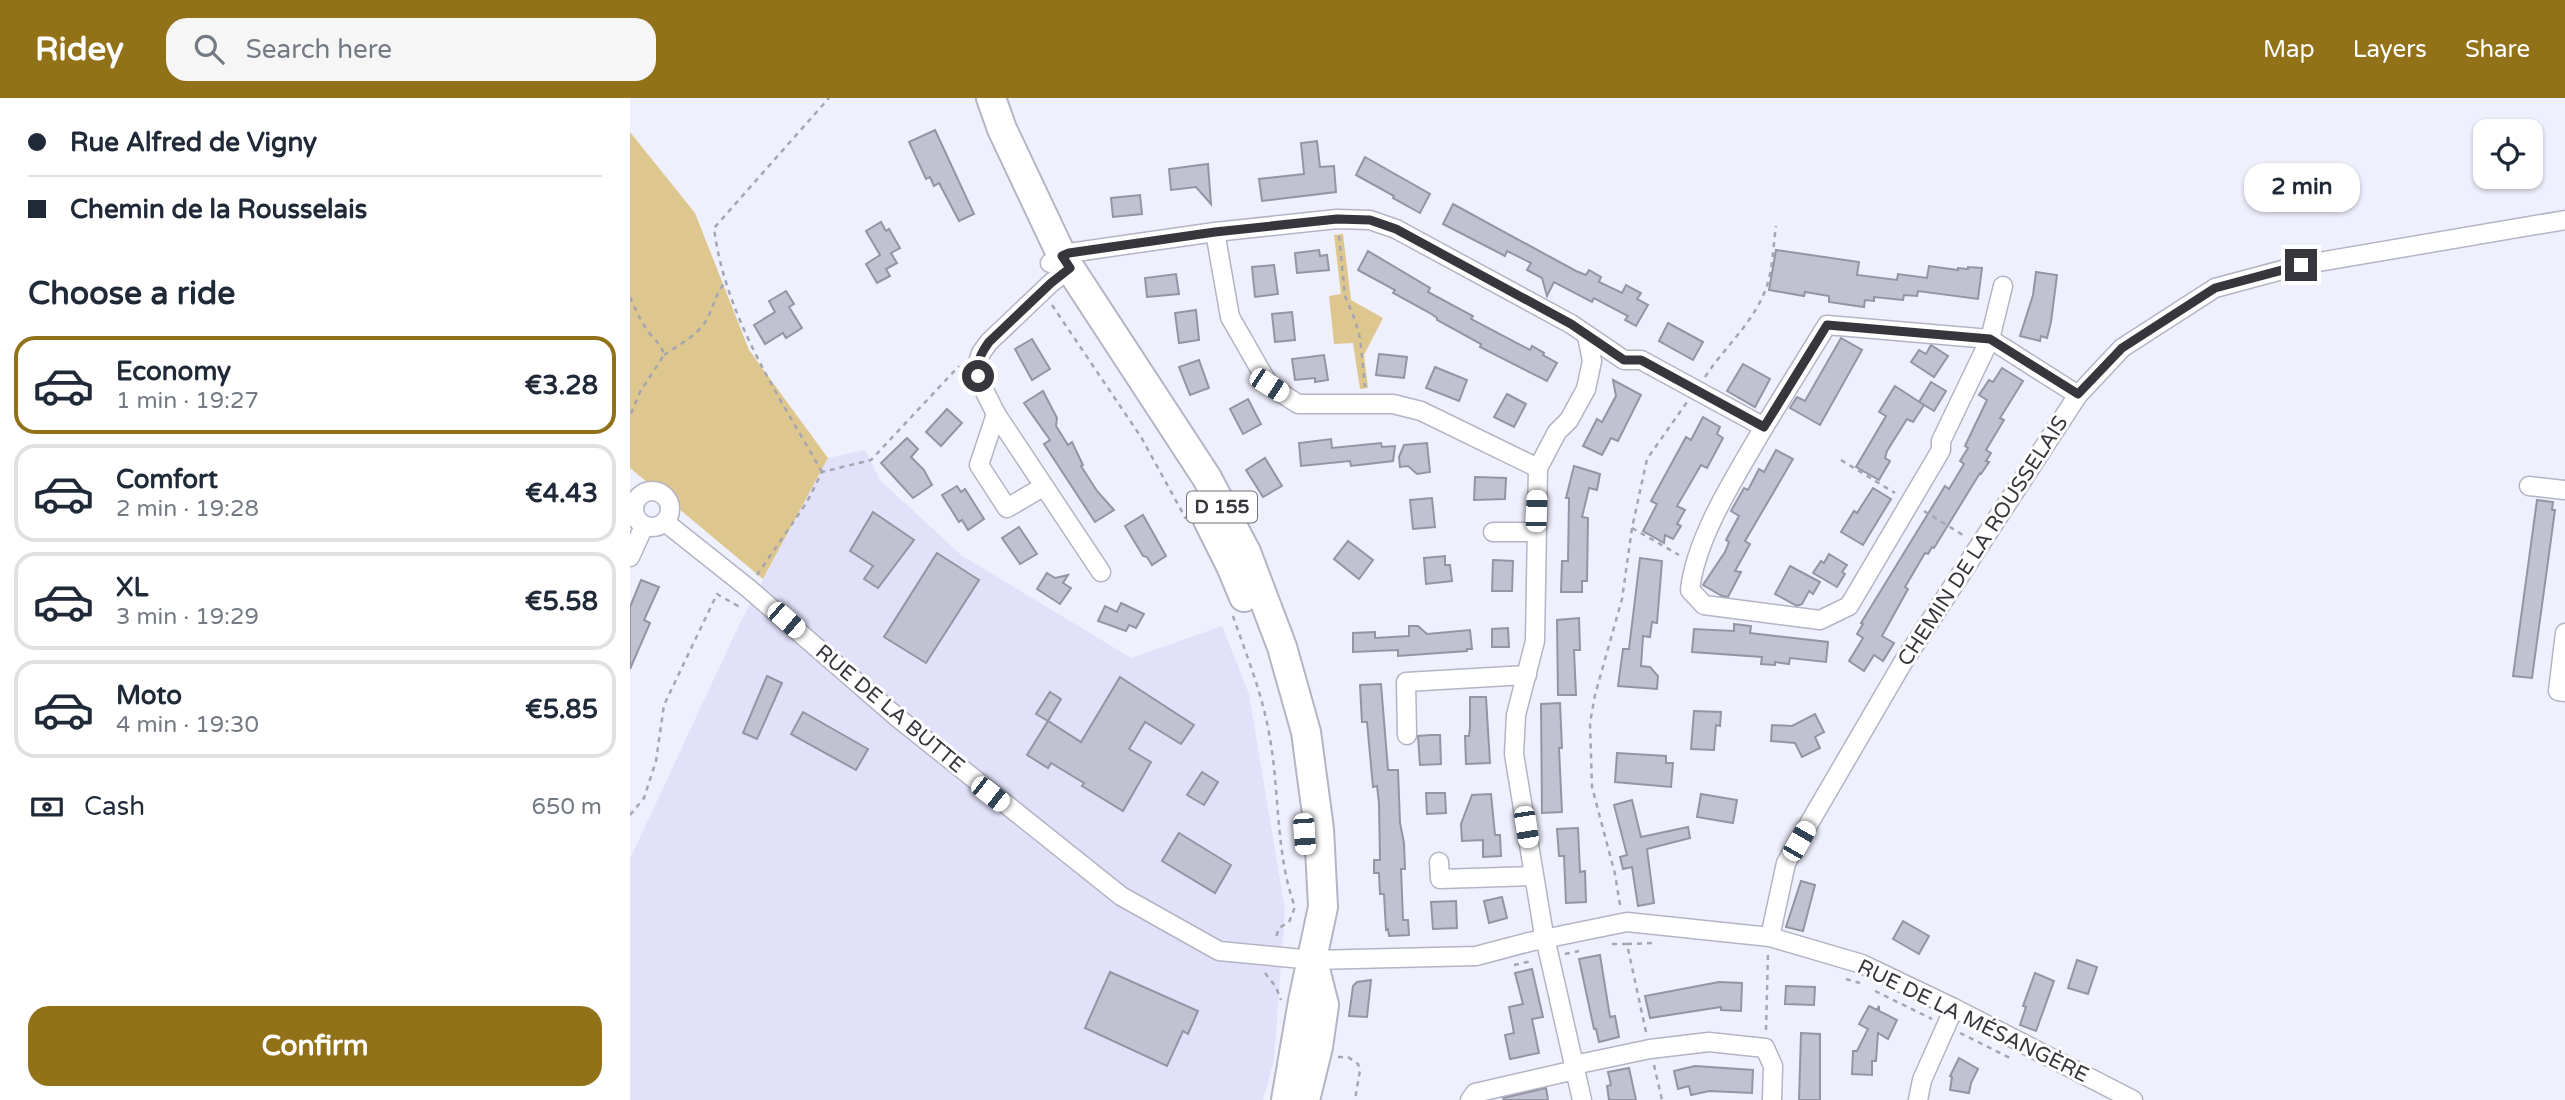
<!DOCTYPE html>
<meta charset="utf-8">
<style>
:root{--surface:#fff;--page:#f6f6f7;--text:#1f2937;--muted:#747a83;--line:#e0e1e3;--accent:#927219}
body{margin:0;font-family:"Varela Round",sans-serif;background:var(--page);color:var(--text);height:100vh;display:flex;flex-direction:column;font-size:26px;white-space:nowrap}
*{box-sizing:border-box;margin:0}
p{font-size:23px;color:var(--muted)}
.icon{flex:none;width:38px;height:38px;fill:none;stroke:currentColor;stroke-width:2;stroke-linecap:round;stroke-linejoin:round}
.map{position:relative;flex:1;overflow:hidden}
.panel{display:flex;flex-direction:column;background:var(--surface);width:630px}
.panel>*{flex:none}
.banner{display:grid;align-content:center;height:154px;padding:0 28px;background:var(--surface)}
.tools{position:absolute;left:1843px;top:21px;display:grid;gap:14px}
.tools a{display:grid;place-items:center;width:70px;height:70px;border-radius:14px;background:var(--surface);box-shadow:0 2px 5px #0004;font-size:35px}
.end{position:absolute;width:32px;height:32px;margin:-16px;border:9px solid #36363c;background:#fff;box-shadow:0 0 0 4px #fff}
.from{border-radius:50%}
.bubble{position:absolute;height:49px;border-radius:21px;background:var(--surface);box-shadow:0 2px 5px #0004;font-size:23px;font-weight:800;line-height:49px;text-align:center}
.car{position:absolute;width:21px;height:42px;margin:-21px -10px;border-radius:9px;box-shadow:0 0 5px 2px #0007;background:linear-gradient(#fff 24%,#345 0 40%,#fff 0 76%,#345 0 86%,#fff 0)}
.banner b{display:flex;align-items:center;gap:24px;height:66px;font-size:26px}
.banner b+b{border-top:2px solid var(--line)}
.banner i{width:18px;height:18px;background:var(--text)}
ul{padding:0;list-style:none}
li{display:flex;align-items:center;gap:21px;height:98px;margin:0 14px 10px;padding:0 14px;border:4px solid var(--line);border-radius:21px}
li div{flex:1}
li b{display:block;font-size:26px}
li em{font-style:normal;font-weight:800}
li.active{border-color:var(--accent)}
li>.icon{width:63px;height:63px;stroke-width:1.5}
h2{padding:0 28px;font-size:32px;line-height:84px}
.pay{display:flex;align-items:center;gap:18px;height:77px;padding:0 28px;font-size:26px}
.pay p{margin-inline-start:auto}
.action{display:flex;gap:14px;margin-top:auto;padding:14px 28px}
.action a{flex:1;height:80px;border-radius:21px;background:var(--accent);color:#fff;font-size:28px;font-weight:800;line-height:80px;text-align:center}
header{display:flex;align-items:center;gap:42px;box-sizing:border-box;height:98px;padding:0 35px;background:var(--accent);color:#fff}
header strong{font-size:33px}
nav{display:flex;gap:38px;margin-inline-start:auto;font-size:24px}
.search{width:490px;height:63px;background:var(--page);display:flex;align-items:center;gap:18px;box-sizing:border-box;padding:0 24px;border-radius:21px;color:var(--muted);font-size:26px}
main{display:flex;flex:1;min-height:0}
.map>svg:first-child{display:block}
</style>
<header>
<strong>Ridey</strong>
<div class="search"><svg class="icon" aria-label="search" viewBox="0 0 24 24"><circle cx="10" cy="10" r="6"/><path d="M15 15l6 6"/></svg>Search here</div>
<nav><a>Map</a><a>Layers</a><a>Share</a></nav>
</header>
<main>
<section class="panel">
<div class="banner">
<b><i class="from"></i>Rue Alfred de Vigny</b>
<b><i></i>Chemin de la Rousselais</b>
</div>
<h2>Choose a ride</h2>
<ul>
<li class="active"><svg class="icon" aria-label="car" viewBox="0 0 24 24"><path d="M5 17H2v-5l4-1 3-4h7l3 4 3 1v5h-3M9 17h6M6 11h13"/><circle cx="7" cy="17" r="2"/><circle cx="17" cy="17" r="2"/></svg><div><b>Economy</b><p>1 min · 19:27</p></div><em>€3.28</em></li>
<li><svg class="icon" aria-label="car" viewBox="0 0 24 24"><path d="M5 17H2v-5l4-1 3-4h7l3 4 3 1v5h-3M9 17h6M6 11h13"/><circle cx="7" cy="17" r="2"/><circle cx="17" cy="17" r="2"/></svg><div><b>Comfort</b><p>2 min · 19:28</p></div><em>€4.43</em></li>
<li><svg class="icon" aria-label="car" viewBox="0 0 24 24"><path d="M5 17H2v-5l4-1 3-4h7l3 4 3 1v5h-3M9 17h6M6 11h13"/><circle cx="7" cy="17" r="2"/><circle cx="17" cy="17" r="2"/></svg><div><b>XL</b><p>3 min · 19:29</p></div><em>€5.58</em></li>
<li><svg class="icon" aria-label="car" viewBox="0 0 24 24"><path d="M5 17H2v-5l4-1 3-4h7l3 4 3 1v5h-3M9 17h6M6 11h13"/><circle cx="7" cy="17" r="2"/><circle cx="17" cy="17" r="2"/></svg><div><b>Moto</b><p>4 min · 19:30</p></div><em>€5.85</em></li>
</ul>
<div class="pay"><svg class="icon" aria-label="cash" viewBox="0 0 24 24"><path d="M3 7h18v10H3z"/><circle cx="12" cy="12" r="2"/></svg>Cash<p>650 m</p></div>
<div class="action"><a>Confirm</a></div>
</section>
<div class="map">
<svg width="1935" height="1002" viewBox="0 0 1935 1002">
<rect width="100%" height="100%" fill="#eff0fd"/>
<polygon fill="#e1e1f9" points="235,352 250,382 331,457 501,560 592,528 619,596 655,812 644,962 633,1002 0,1002 0,761 109,527 198,360"/>
<g fill="#dec78f">
<polygon points="0,34 65,115 119,252 198,360 133,481 0,370"/>
<polygon points="713,136 721,202 753,220 734,257 738,290 730,291 723,245 704,246 699,198 711,196 704,137"/>
</g>
<g fill="#c1c2d1" stroke="#9494a3" stroke-width="2">
<polygon points="305,32 344,116 329,123 309,85 304,88 300,79 296,81 279,44"/>
<polygon points="687,43 690,69 704,68 706,94 632,103 629,81 674,76 671,45"/>
<polygon points="735,59 800,96 790,115 763,100 764,98 726,77"/>
<polygon points="578,66 581,106 566,89 541,92 539,71"/>
<polygon points="510,97 512,116 483,119 481,100"/>
<polygon points="823,106 946,173 956,177 959,172 971,179 969,184 992,195 996,187 1011,195 1007,201 1018,207 1006,228 995,222 998,218 964,200 962,204 924,184 917,198 912,180 897,172 901,165 877,153 875,158 813,126"/>
<polygon points="251,124 256,133 259,131 270,150 261,155 267,165 256,171 260,178 247,185 236,166 250,157 236,133"/>
<polygon points="689,152 690,158 697,157 699,172 667,175 665,155"/>
<polygon points="1146,152 1229,164 1227,177 1267,182 1268,176 1297,180 1299,168 1328,172 1328,170 1338,171 1338,169 1352,170 1348,201 1288,193 1287,198 1274,197 1273,202 1244,199 1244,203 1235,202 1234,209 1199,204 1199,198 1175,194 1174,198 1139,192"/>
<polygon points="738,153 800,190 798,194 843,218 841,221 900,252 902,248 914,255 913,257 927,265 917,283 850,249 851,246 807,222 807,220 800,215 763,195 765,192 728,172"/>
<polygon points="644,167 648,196 625,199 622,169"/>
<polygon points="1406,174 1427,177 1421,224 1417,240 1411,238 1410,243 1390,238 1403,197"/>
<polygon points="546,176 549,196 517,199 515,180"/>
<polygon points="156,193 164,206 159,209 172,230 156,240 153,235 135,246 124,227 145,214 139,203"/>
<polygon points="566,212 569,242 549,245 545,215"/>
<polygon points="662,214 665,242 645,244 642,216"/>
<polygon points="1038,225 1073,244 1063,262 1029,243"/>
<polygon points="1211,240 1232,252 1190,327 1160,310 1167,299 1175,303"/>
<polygon points="402,241 420,271 402,282 385,251"/>
<polygon points="1301,247 1318,258 1304,279 1281,264 1289,252 1296,256"/>
<polygon points="749,256 777,259 774,280 746,277"/>
<polygon points="694,257 698,282 685,284 685,280 665,282 662,261"/>
<polygon points="569,262 579,290 560,297 549,269"/>
<polygon points="1113,266 1140,281 1125,309 1097,293"/>
<polygon points="805,269 837,282 829,303 796,290"/>
<polygon points="1372,270 1393,283 1370,320 1374,322 1356,352 1361,355 1356,363 1359,364 1351,376 1350,375 1304,450 1302,449 1298,456 1295,455 1275,489 1278,491 1252,538 1264,545 1253,563 1244,557 1234,573 1219,563 1233,540 1227,536 1233,526 1231,525 1315,388 1319,391 1334,366 1330,363 1338,350 1335,348 1357,302 1349,297 1359,282 1363,284"/>
<polygon points="983,282 1011,297 988,343 981,340 972,357 953,348 967,321 972,324 986,298"/>
<polygon points="1301,284 1316,293 1304,313 1289,304"/>
<polygon points="1265,288 1294,307 1283,324 1277,321 1257,353 1255,360 1260,363 1249,382 1226,369 1256,318 1249,314"/>
<polygon points="413,293 427,320 426,328 438,347 442,344 453,367 451,368 467,393 484,412 465,424 414,346 420,342 394,305"/>
<polygon points="877,296 896,306 884,329 864,319"/>
<polygon points="618,301 631,326 613,336 600,311"/>
<polygon points="317,311 332,325 311,348 296,334"/>
<polygon points="1073,319 1090,329 1087,336 1093,340 1077,370 1071,367 1047,408 1055,412 1047,426 1051,428 1043,441 1035,437 1034,445 1013,433 1027,406 1021,403 1056,339 1061,342"/>
<polygon points="277,340 288,351 281,359 294,372 302,387 283,400 251,365"/>
<polygon points="701,341 702,350 751,345 752,349 765,348 763,363 721,368 720,363 671,368 669,345"/>
<polygon points="797,345 800,374 787,376 778,368 770,369 769,359 774,347"/>
<polygon points="1146,352 1163,361 1115,443 1120,446 1105,473 1111,474 1098,499 1092,498 1073,487 1095,454 1099,444 1096,442 1109,418 1101,413 1114,390 1118,392 1129,371 1134,374"/>
<polygon points="635,360 652,388 633,399 616,372"/>
<polygon points="944,368 970,376 967,392 959,390 952,419 958,420 957,483 952,483 952,494 931,494 932,463 938,463 939,400 936,400"/>
<polygon points="845,379 876,380 875,401 844,402"/>
<polygon points="327,388 331,394 335,391 354,421 338,432 332,422 329,424 312,397"/>
<polygon points="1243,390 1261,401 1233,447 1211,434 1224,413 1227,415"/>
<polygon points="802,400 805,429 783,431 780,402"/>
<polygon points="1907,402 1923,404 1922,412 1925,412 1902,580 1883,578"/>
<polygon points="243,414 284,442 248,490 234,481 243,468 220,453"/>
<polygon points="513,417 536,458 522,467 517,459 513,458 495,428"/>
<polygon points="389,429 407,456 390,466 372,440"/>
<polygon points="718,443 743,462 729,481 704,461"/>
<polygon points="307,455 349,482 296,565 254,539"/>
<polygon points="1199,456 1217,467 1212,474 1215,476 1207,489 1183,475 1191,463 1194,465"/>
<polygon points="815,458 815,467 820,467 822,483 796,486 794,460"/>
<polygon points="1010,460 1032,463 1027,525 1022,524 1020,539 1013,538 1011,568 1020,569 1028,578 1027,591 988,588 993,551 999,551"/>
<polygon points="863,462 883,463 882,493 862,493"/>
<polygon points="1160,468 1190,484 1183,496 1179,493 1172,506 1167,508 1145,496"/>
<polygon points="417,475 425,480 438,477 433,485 441,490 430,506 407,491"/>
<polygon points="11,482 29,489 14,522 20,525 0,571 0,509"/>
<polygon points="491,505 514,516 506,530 499,527 496,533 468,523 475,508 487,514"/>
<polygon points="949,520 950,552 944,552 946,597 928,597 927,522"/>
<polygon points="1104,526 1121,528 1120,535 1198,544 1196,564 1160,560 1159,566 1145,564 1145,567 1131,566 1132,559 1062,554 1064,531 1104,533"/>
<polygon points="779,528 788,528 797,536 840,532 842,551 837,551 837,553 768,558 768,552 723,554 723,535 745,534 745,540 779,538"/>
<polygon points="878,530 879,549 862,549 862,531"/>
<polygon points="137,578 152,585 127,641 113,635"/>
<polygon points="490,579 564,627 551,646 515,624 499,651 521,664 493,713 452,688 454,685 421,665 418,670 397,657 418,623 451,644"/>
<polygon points="751,586 758,672 768,672 770,725 774,745 775,771 771,771 773,822 778,822 779,837 759,838 758,831 756,832 754,796 750,796 749,775 744,775 744,762 750,762 749,705 747,688 743,689 737,624 732,624 730,587"/>
<polygon points="420,594 431,601 418,623 406,616"/>
<polygon points="840,599 856,599 860,665 836,666 835,638 839,638 840,629"/>
<polygon points="930,605 932,650 929,650 932,714 912,715 911,606"/>
<polygon points="1064,613 1091,614 1090,628 1086,627 1084,652 1061,651"/>
<polygon points="173,614 238,651 226,672 161,636"/>
<polygon points="1185,616 1194,634 1185,639 1190,650 1172,659 1165,645 1141,643 1142,627 1162,628"/>
<polygon points="801,637 810,637 811,666 790,667 788,638"/>
<polygon points="987,655 1036,658 1036,665 1043,665 1041,689 985,684"/>
<polygon points="572,674 588,684 574,707 557,697"/>
<polygon points="796,695 815,695 816,715 797,716"/>
<polygon points="861,696 865,737 870,737 871,758 853,759 853,742 832,743 831,726 842,697"/>
<polygon points="1071,696 1107,702 1103,725 1067,719"/>
<polygon points="1002,702 1011,739 1058,729 1060,740 1017,751 1024,805 1008,808 1002,769 993,771 990,759 997,757 984,707"/>
<polygon points="948,730 950,774 955,773 956,804 936,805 934,758 929,758 927,731"/>
<polygon points="549,735 601,767 585,795 532,763"/>
<polygon points="1171,783 1185,787 1173,833 1156,829"/>
<polygon points="872,799 877,820 859,825 854,803"/>
<polygon points="826,803 827,830 803,831 801,804"/>
<polygon points="1273,823 1299,838 1289,856 1263,841"/>
<polygon points="970,857 980,919 985,918 989,939 969,944 966,931 964,931 949,861"/>
<polygon points="1447,862 1467,869 1458,896 1438,890"/>
<polygon points="902,871 913,919 902,921 909,955 880,961 875,937 884,935 879,909 893,906 885,875"/>
<polygon points="480,874 568,913 558,936 553,933 537,968 455,930"/>
<polygon points="1405,875 1424,883 1406,933 1390,927 1396,909 1393,908"/>
<polygon points="741,882 737,919 719,918 723,888 727,884"/>
<polygon points="1089,884 1112,885 1111,913 1091,912 1091,909 1020,920 1015,898"/>
<polygon points="1156,888 1185,889 1184,907 1155,906"/>
<polygon points="1239,908 1247,912 1249,908 1249,913 1267,922 1258,941 1248,935 1246,963 1242,963 1242,977 1222,976 1223,953 1227,953 1238,931 1229,926"/>
<polygon points="1171,935 1190,936 1190,1002 1169,1002"/>
<polygon points="1329,960 1348,971 1341,985 1339,995 1320,992 1322,979 1320,978"/>
<polygon points="1065,968 1123,972 1122,995 1079,993 1061,997 1059,988 1048,991 1044,973"/>
<polygon points="999,970 1006,1002 979,1002 977,988 981,987 978,974"/>
<polygon points="916,990 918,1002 874,1002 873,1000"/>
</g>
<g fill="none" stroke-linecap="round" stroke-linejoin="round">
<defs>
<g id="minor">
<polyline points="585,134 600,219 639,287 668,306 763,306 791,313 908,370"/>
<polyline points="420,165 439,155 585,134 707,121 740,122 766,131 941,226 994,262 1011,262 1134,329 1197,227 1360,241 1448,297"/>
<polyline points="440,170 421,185 359,244 351,255 346,270 351,286 366,316 471,474"/>
<polyline points="366,316 349,367 377,410 413,389"/>
<path d="M1134 329C1107 376 1066 438 1060 492L1074 507 1190 522 1219 508 1311 352V343L1360 241 1373 188"/>
<polyline points="1899,388 1935,392"/>
<circle cx="22" cy="411" r="18"/>
<polyline points="35,424 118,490 268,620 491,798 589,853 683,862 846,858 899,844 997,824 1140,839 1232,866 1324,910 1503,1002"/>
<polyline points="863,434 905,434"/>
<polyline points="0,459 14,428"/>
<polyline points="1935,535 1928,593 1935,594"/>
<polyline points="777,637 776,584 897,577"/>
<polyline points="809,764 810,781 903,778"/>
<polyline points="1140,839 1156,765 1272,566 1448,297 1492,250 1585,190 1671,167 1935,122"/>
<polyline points="944,967 1020,951 1079,944 1135,950 1143,968 1142,1002"/>
<polyline points="840,1002 845,995 945,972"/>
<polyline points="952,1002 913,831 884,656 886,617 905,543 908,370 927,334 939,322 956,291 962,263 957,238"/>
<polyline points="1288,1002 1292,982 1324,910"/>
</g>
<g id="primary">
<polyline points="361,0 372,31 432,158 577,380 616,454 652,549 676,634 689,731 693,809 673,903 656,1002"/>
<polyline points="578,422 601,468 614,499"/>
<polyline points="675,1002 688,949 694,907 684,867"/>
</g>
</defs>
<use href="#minor" stroke="#b4b4c4" stroke-width="21"/>
<use href="#primary" stroke="#b4b4c4" stroke-width="32"/>
<g stroke="#a5a6b0" stroke-width="2.5" stroke-dasharray="5 5" stroke-linecap="butt">
<polyline points="709,138 715,198 725,222 730,240 735,289"/>
<path d="M0 199C5 211 10 221 17 232 23 241 31 245 34 257L10 294 0 318"/>
<polyline points="422,207 511,339 556,421"/>
<path d="M34 257C50 246 71 236 79 217 86 202 85 197 96 183"/>
<path d="M1075 279C1094 250 1122 226 1135 193 1143 174 1143 148 1146 128"/>
<polyline points="1211,362 1265,395"/>
<path d="M192 374C149 298 95 219 84 130L199 0"/>
<polyline points="1294,413 1336,439"/>
<polyline points="1002,430 1049,457"/>
<polyline points="127,477 177,404 192,374 241,362 329,268"/>
<path d="M603 518C616 556 632 595 639 635 650 692 645 755 665 809L659 824 649 830 645 842"/>
<polyline points="0,717 14,700 26,663 34,607 87,496 108,508 110,504"/>
<polyline points="990,807 985,776 962,689 960,625 965,597 992,501 1002,430 1017,361 1057,304"/>
<polyline points="982,846 997,846 1016,934"/>
<polyline points="997,846 1025,845"/>
<polyline points="935,856 949,853"/>
<polyline points="884,867 902,863"/>
<polyline points="635,875 646,889 651,902"/>
<polyline points="1216,881 1230,885"/>
<polyline points="1245,893 1302,921"/>
<polyline points="1136,932 1138,855"/>
<polyline points="1330,935 1380,960"/>
<polyline points="708,959 718,959 728,966 730,972 725,1002"/>
<polyline points="1024,967 1032,1002"/>
</g>
<use href="#minor" stroke="#fff" stroke-width="18"/>
<use href="#primary" stroke="#fff" stroke-width="28"/>
</g>
<g fill="none" stroke-linecap="round" stroke-linejoin="round">
<path stroke="#36363c" stroke-width="9" d="M348 278C346 265 351 255 359 244L421 185 440 170 432 158 439 155 585 134 707 121 740 122 766 131 941 226 994 262H1011L1134 329 1197 227 1360 241 1448 296 1492 250 1585 190 1671 167"/>
</g>
<g text-anchor="middle" dominant-baseline="central" stroke-width="6" stroke-linejoin="round" paint-order="stroke">
<rect fill="#fefefe" stroke="#727276" stroke-width="2" x="557" y="393.5" width="70" height="31" rx="5"/>
<g font-size="19" font-weight="bold" fill="#36363c">
<text x="592" y="409">D 155</text>
</g>
<g font-size="21" fill="#36363c" stroke="#fefefe">
<text transform="translate(1353 443) rotate(-57)">CHEMIN DE LA ROUSSELAIS</text>
<text transform="translate(260 611) rotate(40)">RUE DE LA BUTTE</text>
<text transform="translate(1343 923) rotate(26)">RUE DE LA MÉSANGÈRE</text>
</g>
</g>
</svg>
<div class="tools">
<a><svg class="icon" aria-label="locate" viewBox="0 0 24 24"><circle cx="12" cy="12" r="6"/><path d="M12 2v4M12 18v4M2 12h4M18 12h4"/></svg></a>
</div>
<i class="end from" style="left:348px;top:278px"></i>
<i class="end" style="left:1671px;top:167px"></i>
<div class="bubble" style="left:1614px;top:65px;width:116px">2 min</div>
<i class="car" style="left:639px;top:287px;rotate:123deg"></i>
<i class="car" style="left:906px;top:413px;rotate:2deg"></i>
<i class="car" style="left:156px;top:522px;rotate:131deg"></i>
<i class="car" style="left:360px;top:696px;rotate:128deg"></i>
<i class="car" style="left:896px;top:729px;rotate:171deg"></i>
<i class="car" style="left:674px;top:736px;rotate:176deg"></i>
<i class="car" style="left:1169px;top:743px;rotate:30deg"></i>
</div>
</main>
